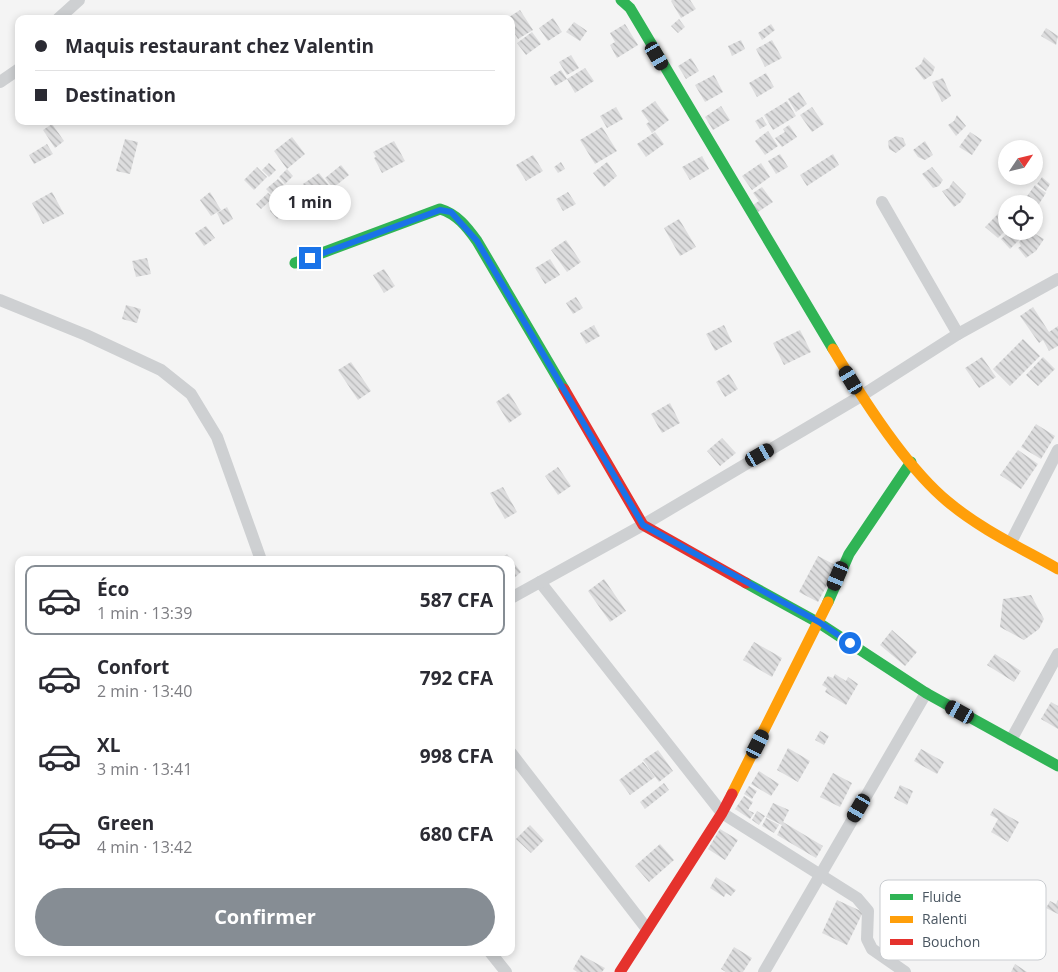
<!DOCTYPE html>
<html lang="fr">
<meta charset="utf-8">
<style>
:root{--surface:#fff;--page:#f7f7f7;--text:#2b2b33;--muted:#7c7c81;--line:#e1e1e2;--accent:#868d94}
body{margin:0;font-family:"Open Sans",sans-serif;background:var(--page);color:var(--text);height:100vh;display:flex;flex-direction:column;font-size:19px;white-space:nowrap}
*{box-sizing:border-box;margin:0}
p{font-size:16px;color:var(--muted)}
.icon{flex:none;width:28px;height:28px;fill:none;stroke:currentColor;stroke-width:2;stroke-linecap:round;stroke-linejoin:round}
.map{position:relative;flex:1;overflow:hidden}
.drawer{position:absolute;left:15px;top:556px;width:500px;height:400px;display:flex;flex-direction:column;background:var(--surface);border-radius:10px;box-shadow:0 2px 8px #0003}
.drawer>*{flex:none}
.banner{position:absolute;left:15px;top:15px;width:500px;height:110px;border-radius:10px;box-shadow:0 2px 8px #0003;display:grid;align-content:center;height:110px;padding:0 20px;background:var(--surface)}
.needle{width:32px;rotate:55deg}
.buttons{position:absolute;left:998px;top:140px;display:grid;gap:10px}
.buttons a{display:grid;place-items:center;width:45px;height:45px;border-radius:50%;background:var(--surface);box-shadow:0 2px 8px #0003;font-size:25px}
.end{position:absolute;width:22px;height:22px;margin:-11px;border:6px solid #1a73e8;background:#fff;box-shadow:0 0 0 2px #fff}
.from{border-radius:50%}
.bubble{position:absolute;height:35px;border-radius:18px;background:var(--surface);box-shadow:0 2px 8px #0003;font-size:16px;font-weight:700;line-height:35px;text-align:center}
.car{position:absolute;width:15px;height:30px;margin:-15px -8px;border-radius:6px;box-shadow:0 0 4px 1px #0007;background:linear-gradient(#222 24%,#8ab4d8 0 40%,#222 0 76%,#8ab4d8 0 86%,#222 0)}
.banner b{display:flex;align-items:center;gap:18px;height:48px;font-size:19px}
.banner b+b{border-top:1px solid var(--line)}
.banner i{width:12px;height:12px;background:var(--text)}
ul{padding:9px 0 0;list-style:none}
li{display:flex;align-items:center;gap:15px;height:70px;margin:0 10px 8px;padding:0 10px;border:2px solid transparent;border-radius:10px}
li div{flex:1}
li b{display:block;font-size:19px}
li em{font-style:normal;font-weight:700}
li.selected{border-color:var(--accent)}
li>.icon{width:45px;height:45px;stroke-width:1.5}
.action{display:flex;gap:10px;margin-top:auto;padding:10px 20px}
.action a{flex:1;height:58px;border-radius:30px;background:var(--accent);color:#fff;font-size:20px;font-weight:700;line-height:58px;text-align:center}
.map>svg:first-child{display:block}
</style>
<div class="map">
<svg width="1058" height="972" viewBox="0 0 1058 972">
<defs>
<pattern id="building-back-hatch" width="6" height="6" patternUnits="userSpaceOnUse" patternTransform="scale(1.25)"><rect width="6" height="6" fill="#ddddde"/><path d="M-1 5l2 2M0 0l6 6M5-1l2 2" fill="none" stroke="#b5b6b7"/></pattern>
</defs>
<rect width="100%" height="100%" fill="#f4f4f4"/>
<g fill="url(#building-back-hatch)">
<polygon points="672,0 690,0 696,9 681,18 671,1"/>
<polygon points="520,10 533,30 518,39 511,28 511,19 506,19"/>
<polygon points="553,18 562,32 548,41 539,28"/>
<polygon points="679,19 685,27 678,33 671,26"/>
<polygon points="574,22 587,31 580,41 566,32"/>
<polygon points="625,24 638,45 617,58 610,45 615,42 610,33"/>
<polygon points="771,24 775,30 762,40 758,33"/>
<polygon points="1046,28 1058,36 1056,45 1041,36"/>
<polygon points="532,32 541,44 526,55 517,43"/>
<polygon points="741,40 745,49 732,56 728,46"/>
<polygon points="772,40 782,58 765,67 756,49"/>
<polygon points="571,55 579,68 567,75 559,62"/>
<polygon points="924,57 935,67 932,75 924,80 915,68 921,64"/>
<polygon points="691,58 699,71 686,79 678,66"/>
<polygon points="585,68 594,81 575,93 567,79"/>
<polygon points="561,70 567,79 555,86 550,77"/>
<polygon points="766,73 774,87 757,97 749,83"/>
<polygon points="714,75 723,92 705,102 695,85"/>
<polygon points="943,78 951,96 942,102 932,82"/>
<polygon points="799,92 807,104 796,112 788,99"/>
<polygon points="655,101 669,120 652,133 646,124 649,122 641,111"/>
<polygon points="787,101 796,116 773,130 764,115"/>
<polygon points="721,106 730,120 713,130 705,117"/>
<polygon points="616,107 623,119 607,128 600,116"/>
<polygon points="812,107 824,124 812,132 800,115"/>
<polygon points="957,115 966,126 956,136 948,125 954,121"/>
<polygon points="762,117 767,125 760,129 755,121"/>
<polygon points="52,124 64,141 55,148 43,130"/>
<polygon points="789,125 797,137 782,147 775,138 785,132 783,129"/>
<polygon points="602,127 617,151 595,164 580,140"/>
<polygon points="768,131 778,146 765,155 755,141"/>
<polygon points="655,132 664,144 646,157 637,144"/>
<polygon points="970,132 982,140 972,155 959,147"/>
<polygon points="896,136 903,138 906,145 896,153 889,149 888,141"/>
<polygon points="292,137 305,154 287,169 274,151"/>
<polygon points="125,139 138,142 130,174 116,171"/>
<polygon points="394,141 405,161 382,173 374,158 376,157 373,152"/>
<polygon points="925,141 933,155 925,160 918,157 913,150"/>
<polygon points="47,144 53,154 34,164 29,155"/>
<polygon points="780,154 788,167 776,174 768,161"/>
<polygon points="833,154 839,165 807,186 800,175"/>
<polygon points="533,155 543,171 526,181 516,165"/>
<polygon points="702,156 709,169 690,180 682,167"/>
<polygon points="561,162 565,169 558,173 554,167"/>
<polygon points="607,162 617,176 604,187 593,173"/>
<polygon points="269,163 276,170 269,177 262,170"/>
<polygon points="761,163 770,177 752,190 742,176"/>
<polygon points="341,165 349,175 333,188 325,178"/>
<polygon points="257,167 267,177 254,190 244,180"/>
<polygon points="932,167 943,180 939,186 933,188 922,174"/>
<polygon points="287,169 293,176 285,184 279,177"/>
<polygon points="319,173 331,188 315,200 303,184"/>
<polygon points="1042,177 1050,184 1046,191 1037,184"/>
<polygon points="278,179 285,186 273,196 266,189"/>
<polygon points="953,181 966,194 961,202 954,207 942,191 949,188"/>
<polygon points="1035,185 1046,193 1037,207 1025,199"/>
<polygon points="762,187 773,202 758,212 753,205 759,201 753,193"/>
<polygon points="52,192 64,214 43,224 32,203"/>
<polygon points="210,192 221,210 211,216 200,200"/>
<polygon points="568,192 576,204 563,211 556,199"/>
<polygon points="268,193 273,198 261,209 256,204"/>
<polygon points="285,198 292,207 277,219 270,211"/>
<polygon points="227,207 233,219 223,225 217,213"/>
<polygon points="1000,212 1006,218 1006,230 998,238 985,227"/>
<polygon points="679,219 696,247 680,256 664,228"/>
<polygon points="206,226 215,238 204,246 195,233"/>
<polygon points="1010,231 1016,231 1021,238 1010,249 1001,239"/>
<polygon points="1030,231 1044,239 1036,251 1026,258 1018,248 1021,246 1019,242"/>
<polygon points="566,240 581,262 567,272 551,250"/>
<polygon points="147,258 151,274 136,277 132,261"/>
<polygon points="550,259 560,275 545,284 535,268"/>
<polygon points="384,269 395,286 384,293 373,275"/>
<polygon points="576,297 583,308 573,314 566,303"/>
<polygon points="126,305 141,309 137,323 122,319"/>
<polygon points="1033,307 1049,332 1058,326 1058,346 1049,351 1043,340 1039,343 1020,316"/>
<polygon points="594,325 600,336 586,344 580,333"/>
<polygon points="724,325 732,342 715,351 706,334"/>
<polygon points="800,330 811,352 784,365 773,343"/>
<polygon points="1023,339 1040,356 1010,386 993,369"/>
<polygon points="982,357 996,377 979,388 965,368"/>
<polygon points="1043,357 1055,369 1038,386 1026,375"/>
<polygon points="351,362 371,391 358,400 338,370"/>
<polygon points="729,374 738,389 725,397 716,382"/>
<polygon points="509,393 522,414 509,423 496,402"/>
<polygon points="670,403 680,423 662,433 651,414"/>
<polygon points="1036,424 1055,436 1041,459 1021,447"/>
<polygon points="722,438 736,453 720,466 707,451"/>
<polygon points="1018,450 1038,464 1021,489 1000,475"/>
<polygon points="558,467 571,486 558,495 545,476"/>
<polygon points="503,487 517,512 505,519 490,493"/>
<polygon points="507,554 521,572 513,579 511,560 499,560"/>
<polygon points="818,556 837,566 818,602 799,592"/>
<polygon points="604,579 626,611 610,622 588,591"/>
<polygon points="1031,595 1044,619 1039,629 1024,640 1000,627 1003,599"/>
<polygon points="892,630 917,652 905,666 880,645"/>
<polygon points="754,642 782,658 772,677 743,660"/>
<polygon points="995,654 1021,671 1014,682 987,665"/>
<polygon points="835,674 846,681 848,677 858,684 846,705 825,692 827,688 822,685 828,676 833,678"/>
<polygon points="1051,702 1058,706 1058,729 1041,719"/>
<polygon points="820,731 829,736 824,745 815,740"/>
<polygon points="788,748 810,761 798,782 777,770"/>
<polygon points="921,749 944,762 937,774 914,761"/>
<polygon points="658,750 673,771 659,782 643,760"/>
<polygon points="643,762 655,777 630,795 619,780"/>
<polygon points="759,771 779,784 771,796 751,784"/>
<polygon points="833,773 852,783 840,807 820,797"/>
<polygon points="664,783 669,790 645,809 640,802"/>
<polygon points="900,785 913,791 907,805 894,798"/>
<polygon points="749,786 757,791 752,799 744,794"/>
<polygon points="744,796 753,802 748,810 754,813 750,819 735,809"/>
<polygon points="773,803 789,810 783,822 823,846 816,858 777,835 782,825 766,817"/>
<polygon points="994,808 1019,822 1008,842 991,832 998,819 990,815"/>
<polygon points="757,811 765,816 759,825 752,820"/>
<polygon points="766,818 779,825 774,833 762,826"/>
<polygon points="530,825 544,840 531,853 516,839"/>
<polygon points="720,829 738,840 725,860 708,849"/>
<polygon points="660,844 674,860 649,882 635,866"/>
<polygon points="716,877 736,890 731,896 726,893 724,897 710,888"/>
<polygon points="837,900 863,912 847,945 822,933"/>
<polygon points="1058,900 1058,914 1046,908 1050,901 1056,904"/>
<polygon points="734,947 752,958 743,972 726,972 721,969"/>
<polygon points="581,955 605,968 602,972 577,972 573,969"/>
<polygon points="1015,964 1027,972 1011,972"/>
</g>
<g fill="none" stroke-linecap="round" stroke-linejoin="round">
<g stroke="#ced0d2" stroke-width="12">
<polyline points="58,19 79,0"/>
<polyline points="0,82 19,69"/>
<polyline points="882,202 958,334"/>
<polyline points="0,300 86,335 161,370 191,394 217,437 261,560"/>
<polyline points="1011,542 1058,450"/>
<polyline points="540,582 722,813 857,898 868,911 867,939 872,949 905,972"/>
<polyline points="511,598 643,525 861,396 958,334 1058,279"/>
<polyline points="1011,740 1058,654"/>
<polyline points="511,753 647,929"/>
<polyline points="490,952 506,972"/>
<polyline points="764,972 926,693"/>
</g>
<g stroke="#30b455" stroke-width="11">
<polyline points="621,0 630,8 833,349"/>
<path d="M295 263 440 209C457 214 467 227 477 241L564 389"/>
<polyline points="746,583 819,623 926,693 1058,766"/>
<polyline points="828,602 849,554 911,462"/>
</g>
<g stroke="#ff9f0a" stroke-width="11">
<path d="M833 349C862 398 905 466 947 501 980 529 1021 548 1058 569"/>
<polyline points="732,794 828,602"/>
</g>
<g stroke="#e5322d" stroke-width="11">
<polyline points="564,389 643,525 746,583"/>
<polyline points="620,972 722,813 732,794"/>
</g>
</g>
<g fill="none" stroke-linecap="round" stroke-linejoin="round">
<polyline stroke="#1a73e8" stroke-width="6" points="310,258 440,210 451,212 477,241 643,525 819,622 850,643"/>
</g>
<rect x="880" y="880" width="166" height="80" rx="8" fill="#fff" stroke="#c9ccd0" stroke-width="1"/>
<rect x="890" y="894" width="23" height="6" fill="#30b455"/>
<rect x="890" y="916" width="23" height="7" fill="#ff9f0a"/>
<rect x="890" y="939" width="23" height="6" fill="#e5322d"/>
<g font-size="14" fill="#4a5661">
<text x="922" y="902">Fluide</text>
<text x="922" y="924">Ralenti</text>
<text x="922" y="947">Bouchon</text>
</g>
</svg>
<div class="buttons">
<a><svg class="needle" viewBox="-14 -14 28 28"><path d="M0-13l5 13h-10z" fill="#e53935"/><path d="M0 13l5-13h-10z" fill="#7c7c81"/></svg></a>
<a><svg class="icon" aria-label="locate" viewBox="0 0 24 24"><circle cx="12" cy="12" r="6"/><path d="M12 2v4M12 18v4M2 12h4M18 12h4"/></svg></a>
</div>
<i class="end from" style="left:850px;top:643px"></i>
<i class="end" style="left:310px;top:258px"></i>
<div class="bubble" style="left:269px;top:185px;width:82px">1 min</div>
<i class="car" style="left:657px;top:56px;rotate:150deg"></i>
<i class="car" style="left:851px;top:380px;rotate:329deg"></i>
<i class="car" style="left:760px;top:455px;rotate:60deg"></i>
<i class="car" style="left:838px;top:576px;rotate:203deg"></i>
<i class="car" style="left:960px;top:712px;rotate:299deg"></i>
<i class="car" style="left:758px;top:744px;rotate:27deg"></i>
<i class="car" style="left:859px;top:808px;rotate:210deg"></i>
<div class="banner">
<b><i class="from"></i>Maquis restaurant chez Valentin</b>
<b><i></i>Destination</b>
</div>
<section class="drawer">
<ul>
<li class="selected"><svg class="icon" aria-label="car" viewBox="0 0 24 24"><path d="M5 17H2v-5l4-1 3-4h7l3 4 3 1v5h-3M9 17h6M6 11h13"/><circle cx="7" cy="17" r="2"/><circle cx="17" cy="17" r="2"/></svg><div><b>Éco</b><p>1 min · 13:39</p></div><em>587 CFA</em></li>
<li><svg class="icon" aria-label="car" viewBox="0 0 24 24"><path d="M5 17H2v-5l4-1 3-4h7l3 4 3 1v5h-3M9 17h6M6 11h13"/><circle cx="7" cy="17" r="2"/><circle cx="17" cy="17" r="2"/></svg><div><b>Confort</b><p>2 min · 13:40</p></div><em>792 CFA</em></li>
<li><svg class="icon" aria-label="car" viewBox="0 0 24 24"><path d="M5 17H2v-5l4-1 3-4h7l3 4 3 1v5h-3M9 17h6M6 11h13"/><circle cx="7" cy="17" r="2"/><circle cx="17" cy="17" r="2"/></svg><div><b>XL</b><p>3 min · 13:41</p></div><em>998 CFA</em></li>
<li><svg class="icon" aria-label="car" viewBox="0 0 24 24"><path d="M5 17H2v-5l4-1 3-4h7l3 4 3 1v5h-3M9 17h6M6 11h13"/><circle cx="7" cy="17" r="2"/><circle cx="17" cy="17" r="2"/></svg><div><b>Green</b><p>4 min · 13:42</p></div><em>680 CFA</em></li>
</ul>
<div class="action"><a>Confirmer</a></div>
</section>
</div>
